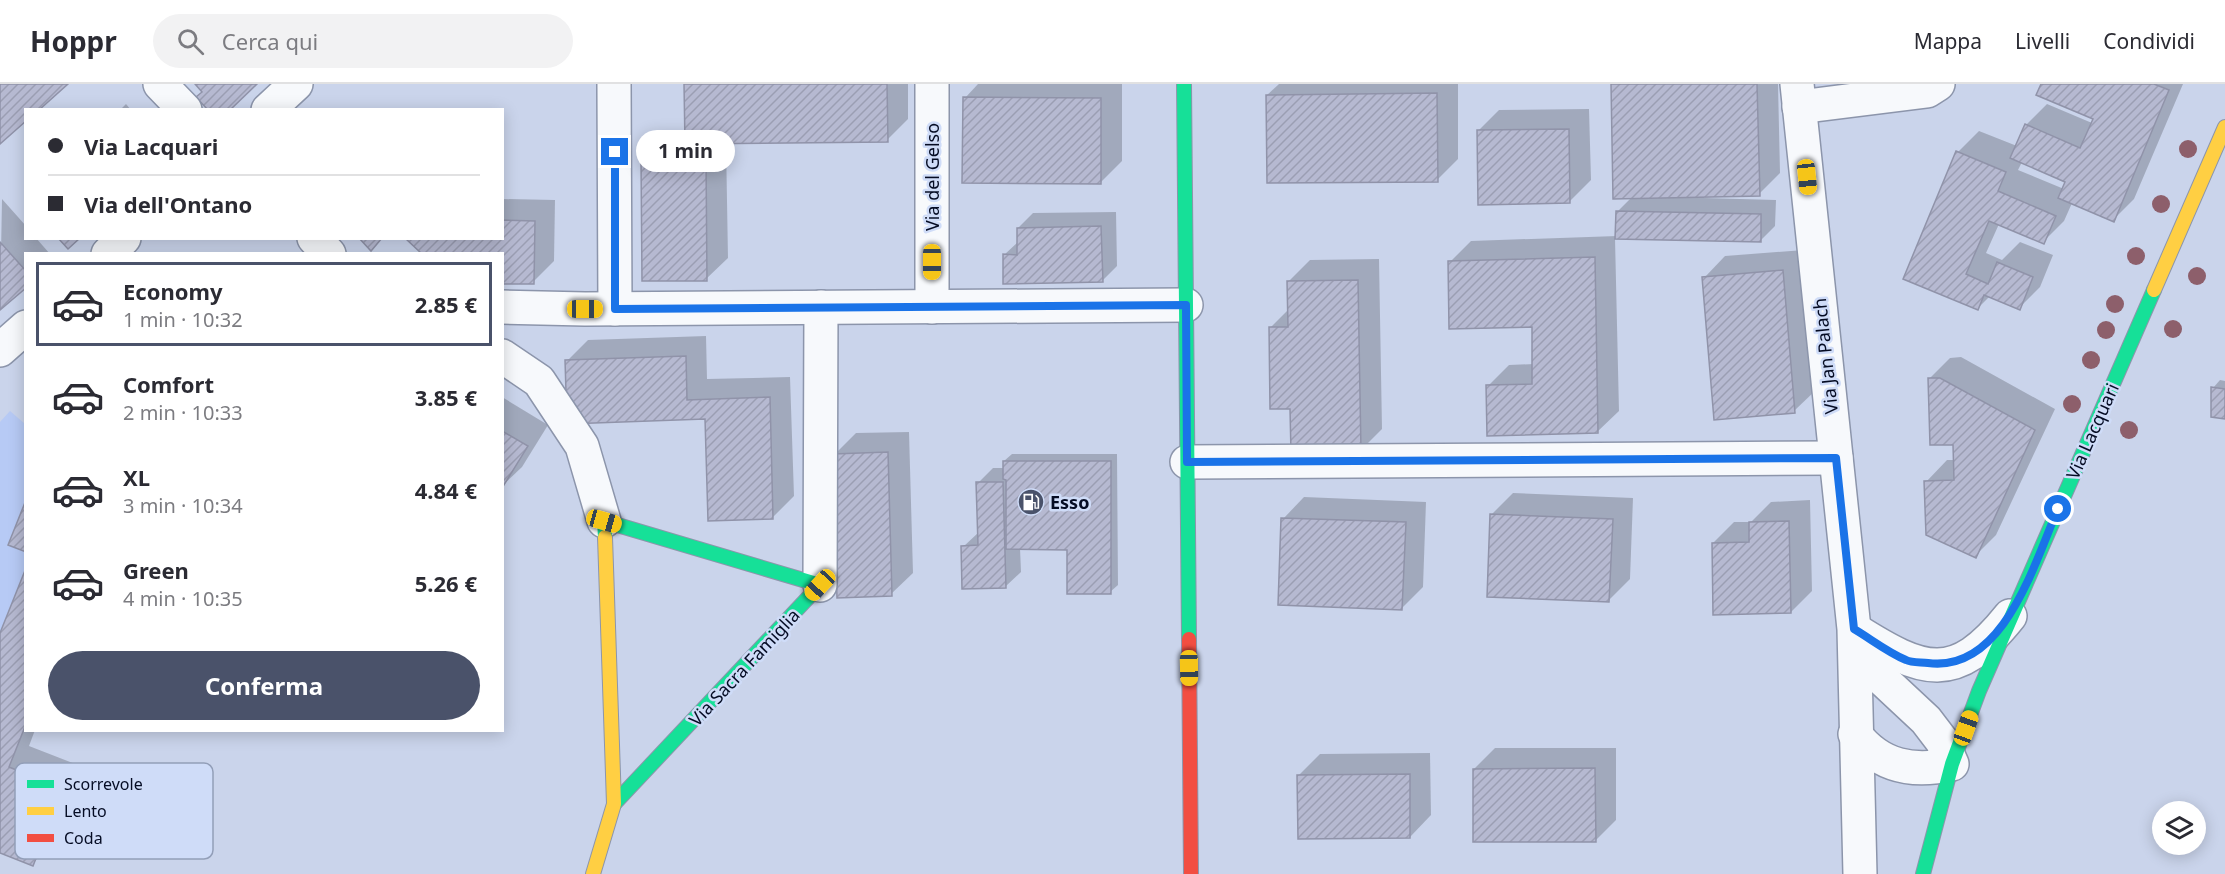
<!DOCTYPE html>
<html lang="it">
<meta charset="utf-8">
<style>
:root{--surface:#fff;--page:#f2f2f3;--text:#2b2b33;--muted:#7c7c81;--line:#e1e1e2;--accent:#4a526a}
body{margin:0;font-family:"Noto Sans",sans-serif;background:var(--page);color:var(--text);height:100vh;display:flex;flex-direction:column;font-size:22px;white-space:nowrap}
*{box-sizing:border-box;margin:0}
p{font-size:20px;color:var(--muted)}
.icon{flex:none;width:33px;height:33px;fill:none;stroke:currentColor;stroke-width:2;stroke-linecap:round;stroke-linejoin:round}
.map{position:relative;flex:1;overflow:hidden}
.panel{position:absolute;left:24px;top:168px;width:480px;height:480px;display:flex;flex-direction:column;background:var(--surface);border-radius:0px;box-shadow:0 3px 15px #0003}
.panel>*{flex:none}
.hud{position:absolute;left:24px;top:24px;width:480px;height:132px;border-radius:0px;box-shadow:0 3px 15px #0003;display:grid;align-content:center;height:132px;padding:0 24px;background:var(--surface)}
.buttons{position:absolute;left:2152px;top:717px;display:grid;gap:12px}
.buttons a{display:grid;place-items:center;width:54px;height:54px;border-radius:50%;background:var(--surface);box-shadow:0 3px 15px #0003;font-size:30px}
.end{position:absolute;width:27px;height:27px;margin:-14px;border:8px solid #1a73e8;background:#fff;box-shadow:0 0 0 3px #fff}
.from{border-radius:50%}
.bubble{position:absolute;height:42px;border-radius:21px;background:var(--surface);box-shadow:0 3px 15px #0003;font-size:20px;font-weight:700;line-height:42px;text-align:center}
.car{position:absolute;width:18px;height:36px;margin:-18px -9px;border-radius:8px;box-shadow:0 0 4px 2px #0007;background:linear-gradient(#f5c518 24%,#345 0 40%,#f5c518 0 76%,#345 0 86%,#f5c518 0)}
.hud b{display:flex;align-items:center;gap:21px;height:57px;font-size:22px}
.hud b+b{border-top:2px solid var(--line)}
.hud i{width:15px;height:15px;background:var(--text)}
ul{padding:10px 0 0;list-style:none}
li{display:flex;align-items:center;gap:18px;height:84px;margin:0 12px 9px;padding:0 12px;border:3px solid transparent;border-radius:0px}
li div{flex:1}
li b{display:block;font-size:22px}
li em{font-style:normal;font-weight:700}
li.on{border-color:var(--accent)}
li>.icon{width:54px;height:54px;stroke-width:1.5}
.button{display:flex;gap:12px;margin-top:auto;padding:12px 24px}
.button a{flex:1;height:69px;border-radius:36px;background:var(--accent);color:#fff;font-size:24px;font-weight:700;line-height:69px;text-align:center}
header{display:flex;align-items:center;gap:36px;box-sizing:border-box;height:84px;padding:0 30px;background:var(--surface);border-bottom:2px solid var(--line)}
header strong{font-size:28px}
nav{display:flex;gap:33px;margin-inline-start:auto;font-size:21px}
.search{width:420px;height:54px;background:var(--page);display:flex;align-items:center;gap:15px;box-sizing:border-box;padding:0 21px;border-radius:33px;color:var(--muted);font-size:22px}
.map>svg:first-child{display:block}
</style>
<header>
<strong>Hoppr</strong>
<div class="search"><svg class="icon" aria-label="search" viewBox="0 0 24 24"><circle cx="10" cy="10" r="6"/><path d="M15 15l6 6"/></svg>Cerca qui</div>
<nav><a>Mappa</a><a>Livelli</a><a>Condividi</a></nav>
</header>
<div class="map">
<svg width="2225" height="790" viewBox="0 0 2225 790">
<defs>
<pattern id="building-hatch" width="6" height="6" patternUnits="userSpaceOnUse" patternTransform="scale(1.5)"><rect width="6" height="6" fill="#b6b9d1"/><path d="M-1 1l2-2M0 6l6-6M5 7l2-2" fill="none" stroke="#9b9eb3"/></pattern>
</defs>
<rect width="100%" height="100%" fill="#cad4eb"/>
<polygon fill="#b7caf5" points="10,327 25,340 26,416 8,461 25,468 26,484 0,549 0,338"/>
<g fill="#0003" fill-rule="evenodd">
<polygon points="686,0 908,0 908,35 887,56 726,58 728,174 706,195 642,78 663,57 686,56"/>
<polygon points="978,0 1122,0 1122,77 1101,98 965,14"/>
<polygon points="1279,0 1458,0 1458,75 1437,96 1267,11"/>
<polygon points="1612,0 1778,0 1780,89 1759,110 1704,111 1704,114 1776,116 1775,142 1760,157 1615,154 1619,327 1597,348 1488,302 1509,281 1534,280 1533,242 1450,178 1471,157 1617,152 1618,127 1632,113"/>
<path d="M2043 0H2183L2134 115 2113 136 2072 119 2064 137 2043 158 1999 140 1986 169 2002 176 2020 158 2053 171 2040 203 2019 224 1990 212 1978 224 1905 194 1958 68 1979 47 2017 62 2026 41 2047 20 2092 39 2095 34ZM2022 78 2067 97 2064 105 2018 86Z"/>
<polygon points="126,20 131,26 120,26"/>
<polygon points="1589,25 1591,96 1569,118 1478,47 1499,26"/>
<polygon points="2,115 26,142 26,154 36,154 50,170 26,170 26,202 0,224"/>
<polygon points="502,115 555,116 554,177 533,198 502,154"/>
<polygon points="1116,128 1117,182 1102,197 1004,171 1019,157 1018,144 1033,129"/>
<polygon points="1804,166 1816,306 1794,327 1704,194 1725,172"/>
<polygon points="1379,175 1382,345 1361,366 1291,323 1270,244 1289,225 1288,198 1310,176"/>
<polygon points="706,252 707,295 790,293 794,412 773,433 706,334 567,277 588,256"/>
<polygon points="1961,273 2055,325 1996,451 1975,472 1926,398 1947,376 1955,376 1955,359 1929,295 1950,274"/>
<polygon points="2220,296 2225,297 2225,333 2213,304"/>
<polygon points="502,313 548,341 522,383 502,402"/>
<polygon points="909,348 913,489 891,510 835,370 856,349"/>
<polygon points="1012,370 1117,370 1118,501 1110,508 1069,464 1020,464 1021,488 1006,502 963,463 979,448 978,399 993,384 1004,384 1004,377"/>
<polygon points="1513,409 1633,414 1630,495 1608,517 1492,430"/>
<polygon points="1304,413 1426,418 1423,503 1402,524 1283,435"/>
<polygon points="1810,416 1812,507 1791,528 1713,459 1734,438 1751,438 1771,418"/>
<polygon points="26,488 26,646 35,646 29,662 83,683 53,759 32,780 0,768 0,554"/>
<polygon points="1495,664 1616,664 1616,736 1595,757 1474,685"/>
<polygon points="1430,669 1431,731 1410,753 1299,691 1320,670"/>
</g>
<g fill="url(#building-hatch)" stroke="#9093a9" stroke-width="1.5">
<polygon points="0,0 68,0 39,26 26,26 26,37 0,60"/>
<polygon points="195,0 257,0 230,26 208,26 196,13 202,8"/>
<polygon points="684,0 887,0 888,58 685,60"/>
<polygon points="1611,0 1757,0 1760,112 1613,115"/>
<polygon points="2041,0 2154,0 2169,6 2114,138 2058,114 2065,98 2010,74 2025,40 2080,64 2093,35 2036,11"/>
<polygon points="1437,9 1438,98 1267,99 1266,11"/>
<polygon points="963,13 1101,14 1101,100 962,99"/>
<polygon points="1569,45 1570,119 1478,121 1477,46"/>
<polygon points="1956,67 2006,88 1998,107 2056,132 2044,160 1989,137 1966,190 1988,200 1997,178 2033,193 2020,226 1984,211 1978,226 1903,195"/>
<polygon points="706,76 707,197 642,197 641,77"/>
<polygon points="1616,127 1761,130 1761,158 1615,155"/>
<polygon points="502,136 535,137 534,200 502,200 502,170 422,170 405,154 502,154"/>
<polygon points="1101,142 1103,198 1003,200 1003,170 1017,171 1017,144"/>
<polygon points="58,154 80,154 68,165"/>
<polygon points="359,154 382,154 371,167"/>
<polygon points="0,158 26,187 26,204 0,226"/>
<polygon points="1595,173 1598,349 1487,352 1486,301 1532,300 1532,243 1449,245 1448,177"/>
<polygon points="1783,186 1795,329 1714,336 1702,193"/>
<polygon points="1358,196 1361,368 1291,369 1290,325 1270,325 1269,243 1288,243 1287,197"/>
<polygon points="686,272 687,316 770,313 773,435 708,437 705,335 567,340 565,276"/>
<polygon points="1928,294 1940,294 2035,346 1976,474 1926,451 1924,397 1954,396 1953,361 1930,361"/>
<polygon points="2211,303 2225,305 2225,335 2211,333"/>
<polygon points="502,347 528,362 502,404"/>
<polygon points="888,368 892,512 837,514 833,370"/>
<polygon points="1003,377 1111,377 1111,510 1067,510 1067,466 1006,465 1006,396 1003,395"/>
<polygon points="976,398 1003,398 1006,504 962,505 961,462 978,461"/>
<polygon points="26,416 26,468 8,461"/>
<polygon points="1490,430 1613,435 1609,518 1487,513"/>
<polygon points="1281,434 1406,438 1402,526 1278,521"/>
<polygon points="1789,437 1791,529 1713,531 1712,459 1749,458 1749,438"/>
<polygon points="26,484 26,640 9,683 63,705 33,782 0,769 0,549"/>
<polygon points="1595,684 1596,758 1473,758 1473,685"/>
<polygon points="1410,690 1410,754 1298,755 1297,691"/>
</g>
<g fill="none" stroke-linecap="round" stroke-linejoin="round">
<defs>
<g id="street">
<polyline points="160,0 185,26"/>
<polyline points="614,0 615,225"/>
<polyline points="1797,0 1854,545 1860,790"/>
<polyline points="1799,23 1927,7 1938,0"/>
<polyline points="268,26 296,0"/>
<polyline points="314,154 329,170"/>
<polyline points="108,170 124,154"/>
<polyline points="502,223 585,225 1186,221"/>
<polyline points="932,223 932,0"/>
<polyline points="0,266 26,243"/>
<polyline points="502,272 539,297 582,362 604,437"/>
<polyline points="1187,378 1836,374"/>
<polyline points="820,501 821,223"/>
<path d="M1855 546C1923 589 1955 601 2010 532"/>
<path d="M1855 650C1880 683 1914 689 1952 680L1942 657 1926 636 1881 594 1856 549"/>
</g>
<g id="fast">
<polyline points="1184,0 1189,555"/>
<polyline points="605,453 604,437 820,501 614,720"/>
<polyline points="1923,790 1952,680 1979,607 2154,206"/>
</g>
<g id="slow">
<polyline points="2154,206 2225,43"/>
<polyline points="593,790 614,720 605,453"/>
</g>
<polyline id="jam" points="1189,555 1191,790"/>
</defs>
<use href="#street" stroke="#8c95ab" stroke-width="36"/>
<use href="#fast" stroke="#8c95ab" stroke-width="16"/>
<use href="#slow" stroke="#8c95ab" stroke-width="16"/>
<use href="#jam" stroke="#8c95ab" stroke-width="16"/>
<use href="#street" stroke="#f7f9fc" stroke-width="33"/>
<use href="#fast" stroke="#16e098" stroke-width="14"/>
<use href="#slow" stroke="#ffcf43" stroke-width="14"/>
<use href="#jam" stroke="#f24e42" stroke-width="14"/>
</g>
<g fill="#8d5f6b">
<circle cx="2188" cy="65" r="9"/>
<circle cx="2161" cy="120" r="9"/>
<circle cx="2136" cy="172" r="9"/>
<circle cx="2197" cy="192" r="9"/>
<circle cx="2115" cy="220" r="9"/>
<circle cx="2173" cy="245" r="9"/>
<circle cx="2106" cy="246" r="9"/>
<circle cx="2091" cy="276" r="9"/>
<circle cx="2072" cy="320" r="9"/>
<circle cx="2129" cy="346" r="9"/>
</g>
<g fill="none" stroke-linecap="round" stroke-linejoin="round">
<path stroke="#1a73e8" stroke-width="8" d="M615 68V225L1186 221 1187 378 1836 374 1854 545C1871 555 1887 568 1906 576 1912 579 1921 578 1928 579 2004 589 2034 479 2058 425"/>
</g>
<defs>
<symbol id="fuel-disc" viewBox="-11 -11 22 22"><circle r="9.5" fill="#4a526a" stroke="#cfdcf8"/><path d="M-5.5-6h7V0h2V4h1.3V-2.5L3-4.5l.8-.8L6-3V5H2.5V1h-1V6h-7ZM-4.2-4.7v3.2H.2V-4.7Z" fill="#fff"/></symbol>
</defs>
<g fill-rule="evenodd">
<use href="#fuel-disc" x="1016" y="403" width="30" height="30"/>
</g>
<g text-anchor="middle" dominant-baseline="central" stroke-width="5" stroke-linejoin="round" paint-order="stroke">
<g font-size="18" fill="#050c24" stroke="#cfdcf8">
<text transform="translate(932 93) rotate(-90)">Via del Gelso</text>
<text transform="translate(1825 272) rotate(-96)">Via Jan Palach</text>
<text transform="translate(2092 347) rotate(-66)">Via Lacquari</text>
<text transform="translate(744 583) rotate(-47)">Via Sacra Famiglia</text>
</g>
<g font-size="18" font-weight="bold" fill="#050c24" stroke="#cfdcf8" text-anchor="start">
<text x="1050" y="418">Esso</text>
</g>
</g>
<rect x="15" y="679" width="198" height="96" rx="9" fill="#cfdcf8" stroke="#929eb8" stroke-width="1.5"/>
<rect x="27" y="696" width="27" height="8" fill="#16e098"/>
<rect x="27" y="723" width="27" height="8" fill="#ffcf43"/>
<rect x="27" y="750" width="27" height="8" fill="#f24e42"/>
<g font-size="16" fill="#050c24">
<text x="64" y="706">Scorrevole</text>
<text x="64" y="733">Lento</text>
<text x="64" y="760">Coda</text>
</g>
</svg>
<div class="buttons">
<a><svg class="icon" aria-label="layers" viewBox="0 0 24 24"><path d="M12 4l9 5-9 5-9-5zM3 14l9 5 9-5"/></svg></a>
</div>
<i class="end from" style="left:2058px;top:425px"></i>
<i class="end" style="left:615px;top:68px"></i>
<div class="bubble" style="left:636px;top:46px;width:99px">1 min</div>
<i class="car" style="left:1807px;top:93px;rotate:174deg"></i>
<i class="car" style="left:932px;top:178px;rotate:180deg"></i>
<i class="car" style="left:585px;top:225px;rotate:90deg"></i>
<i class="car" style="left:604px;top:437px;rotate:106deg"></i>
<i class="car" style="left:820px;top:501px;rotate:223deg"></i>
<i class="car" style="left:1189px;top:584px;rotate:179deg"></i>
<i class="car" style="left:1966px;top:644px;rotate:20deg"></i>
<div class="hud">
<b><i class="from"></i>Via Lacquari</b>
<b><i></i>Via dell'Ontano</b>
</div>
<section class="panel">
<ul>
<li class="on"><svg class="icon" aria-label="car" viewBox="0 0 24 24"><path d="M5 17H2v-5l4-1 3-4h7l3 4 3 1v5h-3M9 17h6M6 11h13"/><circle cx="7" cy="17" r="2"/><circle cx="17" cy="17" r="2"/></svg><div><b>Economy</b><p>1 min · 10:32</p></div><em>2.85 €</em></li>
<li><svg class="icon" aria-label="car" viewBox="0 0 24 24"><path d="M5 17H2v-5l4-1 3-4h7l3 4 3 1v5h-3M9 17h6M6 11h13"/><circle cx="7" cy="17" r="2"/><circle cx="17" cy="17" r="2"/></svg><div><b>Comfort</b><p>2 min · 10:33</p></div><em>3.85 €</em></li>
<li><svg class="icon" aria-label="car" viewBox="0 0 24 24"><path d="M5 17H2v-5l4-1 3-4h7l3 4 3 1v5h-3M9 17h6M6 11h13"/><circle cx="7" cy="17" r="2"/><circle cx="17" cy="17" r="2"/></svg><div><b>XL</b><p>3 min · 10:34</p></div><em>4.84 €</em></li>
<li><svg class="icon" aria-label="car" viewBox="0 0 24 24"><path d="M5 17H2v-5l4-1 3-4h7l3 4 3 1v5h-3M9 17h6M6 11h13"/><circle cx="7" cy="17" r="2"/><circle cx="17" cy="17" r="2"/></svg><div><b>Green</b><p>4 min · 10:35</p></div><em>5.26 €</em></li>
</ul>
<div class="button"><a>Conferma</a></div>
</section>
</div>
